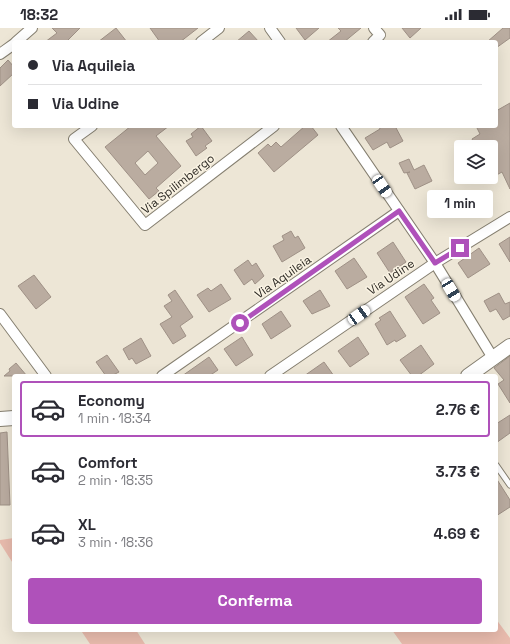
<!DOCTYPE html>
<html lang="it">
<meta charset="utf-8">
<style>
:root{--surface:#fff;--page:#f2f2f3;--text:#2b2b33;--muted:#7c7c81;--line:#e1e1e2;--accent:#af51ba}
body{margin:0;font-family:"Space Grotesk",sans-serif;background:var(--page);color:var(--text);height:100vh;display:flex;flex-direction:column;font-size:15px;white-space:nowrap}
*{box-sizing:border-box;margin:0}
p{font-size:13px;color:var(--muted)}
.icon{flex:none;width:22px;height:22px;fill:none;stroke:currentColor;stroke-width:2;stroke-linecap:round;stroke-linejoin:round}
.map{position:relative;flex:1;overflow:hidden}
.drawer{position:absolute;left:12px;top:346px;width:486px;height:258px;display:flex;flex-direction:column;background:var(--surface);border-radius:4px;box-shadow:0 4px 16px #0002}
.drawer>*{flex:none}
.hud{position:absolute;left:12px;top:12px;width:486px;height:88px;border-radius:4px;box-shadow:0 4px 16px #0002;display:grid;align-content:center;height:88px;padding:0 16px;background:var(--surface)}
.fabs{position:absolute;left:454px;top:112px;display:grid;gap:8px}
.fabs a{display:grid;place-items:center;width:44px;height:44px;border-radius:4px;background:var(--surface);box-shadow:0 4px 16px #0002;font-size:20px}
.end{position:absolute;width:18px;height:18px;margin:-9px;border:5px solid #af51ba;background:#fff;box-shadow:0 0 0 2px #fff}
.from{border-radius:50%}
.bubble{position:absolute;height:28px;border-radius:4px;background:var(--surface);box-shadow:0 4px 16px #0002;font-size:13px;font-weight:700;line-height:28px;text-align:center}
.car{position:absolute;width:12px;height:24px;margin:-12px -6px;border-radius:5px;box-shadow:0 0 3px 1px #0007;background:linear-gradient(#fff 24%,#345 0 40%,#fff 0 76%,#345 0 86%,#fff 0)}
.hud b{display:flex;align-items:center;gap:14px;height:38px;font-size:15px}
.hud b+b{border-top:1px solid var(--line)}
.hud i{width:10px;height:10px;background:var(--text)}
ul{padding:7px 0 0;list-style:none}
li{display:flex;align-items:center;gap:12px;height:56px;margin:0 8px 6px;padding:0 8px;border:2px solid transparent;border-radius:4px}
li div{flex:1}
li b{display:block;font-size:15px}
li em{font-style:normal;font-weight:700}
li.active{border-color:var(--accent)}
li>.icon{width:36px;height:36px;stroke-width:1.5}
.primary-button{display:flex;gap:8px;margin-top:auto;padding:8px 16px}
.primary-button a{flex:1;height:46px;border-radius:4px;background:var(--accent);color:#fff;font-size:16px;font-weight:700;line-height:46px;text-align:center}
.status{display:flex;justify-content:space-between;align-items:center;height:28px;padding:0 20px;background:var(--surface);direction:ltr}
.status svg{height:11px;fill:currentColor}
.map>svg:first-child{display:block}
</style>
<div class="status"><b>18:32</b><svg viewBox="0 0 49 12"><path d="M0 12V9h3v3zM5 12V6h3v6zM10 12V3h3v9zM15 12V0h3v12zM26 1h20v11H26zM47 4h2v5h-2z"/></svg></div>
<div class="map">
<svg width="510" height="616" viewBox="0 0 510 616">
<rect width="100%" height="100%" fill="#ede6d6"/>
<g fill="#e8bbad">
<polygon points="14,510 14,537 0,515 0,512"/>
<polygon points="496,591 510,610 510,616 402,616 392,602 496,602"/>
<polygon points="86,602 136,602 145,616 90,616 82,604"/>
</g>
<g fill="#baaca0" stroke="#9f9186" fill-rule="evenodd">
<polygon points="52,0 80,0 66,14 45,14 57,5"/>
<polygon points="116,0 127,14 98,14"/>
<polygon points="150,0 198,0 180,14 160,14"/>
<polygon points="296,0 319,0 305,12"/>
<polygon points="338,0 361,0 344,14 327,14 341,3"/>
<polygon points="402,0 421,0 410,10"/>
<polygon points="503,0 510,0 510,10 496,20 496,14 487,14"/>
<polygon points="249,3 259,14 236,14"/>
<polygon points="8,32 14,39 14,45 0,58 0,40"/>
<polygon points="510,75 510,161 502,144 491,150 491,119 476,119 472,111 480,106 476,98 496,98 496,83"/>
<path d="M131 98H169L156 108 181 138 156 160 159 163 149 171 105 119ZM148 123 158 135 145 147 135 135Z"/>
<polygon points="201,98 212,113 205,118 207,120 196,128 186,113 193,109 191,106"/>
<polygon points="305,98 311,98 318,107 274,144 258,125 268,116 271,119 276,114 281,119"/>
<polygon points="379,98 395,98 403,113 390,120 387,114 373,122 365,110 380,101"/>
<polygon points="409,131 414,142 424,137 432,153 415,161 407,145 410,144 404,145 399,135"/>
<polygon points="291,203 295,210 298,208 305,220 282,234 273,218 284,212 282,208"/>
<polygon points="510,209 510,234 499,216"/>
<polygon points="393,214 406,234 390,245 377,225"/>
<polygon points="479,220 490,236 468,250 458,235"/>
<polygon points="354,230 367,249 347,261 335,243"/>
<polygon points="248,232 252,238 256,235 264,248 255,256 252,251 244,257 234,242"/>
<polygon points="34,247 51,269 36,281 18,258"/>
<polygon points="221,256 231,271 209,284 197,267 208,260 211,263"/>
<polygon points="424,256 434,270 431,272 440,285 423,296 405,269"/>
<polygon points="175,262 193,289 180,298 186,308 173,316 160,296 172,289 164,278 172,273 168,267"/>
<polygon points="320,262 330,278 312,286 303,273"/>
<polygon points="499,265 505,276 510,274 510,288 503,292 496,281 490,284 484,273"/>
<polygon points="281,283 291,298 271,311 262,296"/>
<polygon points="390,283 406,308 396,314 395,312 387,317 375,296 381,292 379,290"/>
<polygon points="242,309 253,327 236,338 224,321"/>
<polygon points="358,309 369,326 350,339 338,323"/>
<polygon points="141,310 151,328 136,336 132,330 129,332 123,321"/>
<polygon points="421,317 434,336 418,348 412,348 400,332"/>
<polygon points="107,327 119,344 111,348 106,348 96,334"/>
<polygon points="510,328 510,375 498,356 504,352 494,340"/>
<polygon points="209,329 218,342 209,348 182,348"/>
<polygon points="324,334 334,348 304,348"/>
<polygon points="16,335 27,348 4,348 10,343 9,341"/>
<polygon points="510,387 510,405 496,415 496,396"/>
<polygon points="7,404 10,477 0,477 0,405"/>
<polygon points="496,450 510,472 510,479 496,488"/>
</g>
<g fill="none" stroke-linecap="round" stroke-linejoin="round">
<defs>
<polyline id="lane" points="496,437 510,457"/>
<g id="street">
<polyline points="270,0 280,14"/>
<polyline points="16,14 32,0"/>
<polyline points="201,14 219,0"/>
<polyline points="373,14 380,7 374,0"/>
<polyline points="0,26 14,16"/>
<polyline points="92,98 74,111 145,197 274,98"/>
<polyline points="341,98 435,235 493,330"/>
<polyline points="0,286 46,348"/>
<polyline points="162,348 399,183"/>
<polyline points="270,348 435,235 510,189"/>
</g>
<g id="secondary">
<polyline points="468,348 510,318"/>
<polyline points="0,391 14,390"/>
</g>
</defs>
<use href="#lane" stroke="#857f70" stroke-width="7"/>
<use href="#street" stroke="#857f70" stroke-width="12"/>
<use href="#secondary" stroke="#857f70" stroke-width="16"/>
<use href="#lane" stroke="#fff" stroke-width="5"/>
<use href="#street" stroke="#fff" stroke-width="10"/>
<use href="#secondary" stroke="#fff" stroke-width="14"/>
</g>
<g fill="none" stroke-linecap="round" stroke-linejoin="round">
<polyline stroke="#af51ba" stroke-width="5" points="240,295 399,183 435,235 460,220"/>
</g>
<g text-anchor="middle" dominant-baseline="central" stroke-width="3" stroke-linejoin="round" paint-order="stroke">
<g font-size="12" fill="#2e2b25" stroke="#faf3e3">
<text transform="translate(178 156) rotate(-38)">Via Spilimbergo</text>
<text transform="translate(283 249) rotate(-35)">Via Aquileia</text>
<text transform="translate(391 249) rotate(-34)">Via Udine</text>
</g>
</g>
</svg>
<div class="fabs">
<a><svg class="icon" aria-label="layers" viewBox="0 0 24 24"><path d="M12 4l9 5-9 5-9-5zM3 14l9 5 9-5"/></svg></a>
</div>
<i class="end from" style="left:240px;top:295px"></i>
<i class="end" style="left:460px;top:220px"></i>
<div class="bubble" style="left:427px;top:162px;width:66px">1 min</div>
<i class="car" style="left:382px;top:158px;rotate:146deg"></i>
<i class="car" style="left:451px;top:262px;rotate:149deg"></i>
<i class="car" style="left:359px;top:287px;rotate:55deg"></i>
<div class="hud">
<b><i class="from"></i>Via Aquileia</b>
<b><i></i>Via Udine</b>
</div>
<section class="drawer">
<ul>
<li class="active"><svg class="icon" aria-label="car" viewBox="0 0 24 24"><path d="M5 17H2v-5l4-1 3-4h7l3 4 3 1v5h-3M9 17h6M6 11h13"/><circle cx="7" cy="17" r="2"/><circle cx="17" cy="17" r="2"/></svg><div><b>Economy</b><p>1 min · 18:34</p></div><em>2.76 €</em></li>
<li><svg class="icon" aria-label="car" viewBox="0 0 24 24"><path d="M5 17H2v-5l4-1 3-4h7l3 4 3 1v5h-3M9 17h6M6 11h13"/><circle cx="7" cy="17" r="2"/><circle cx="17" cy="17" r="2"/></svg><div><b>Comfort</b><p>2 min · 18:35</p></div><em>3.73 €</em></li>
<li><svg class="icon" aria-label="car" viewBox="0 0 24 24"><path d="M5 17H2v-5l4-1 3-4h7l3 4 3 1v5h-3M9 17h6M6 11h13"/><circle cx="7" cy="17" r="2"/><circle cx="17" cy="17" r="2"/></svg><div><b>XL</b><p>3 min · 18:36</p></div><em>4.69 €</em></li>
</ul>
<div class="primary-button"><a>Conferma</a></div>
</section>
</div>
